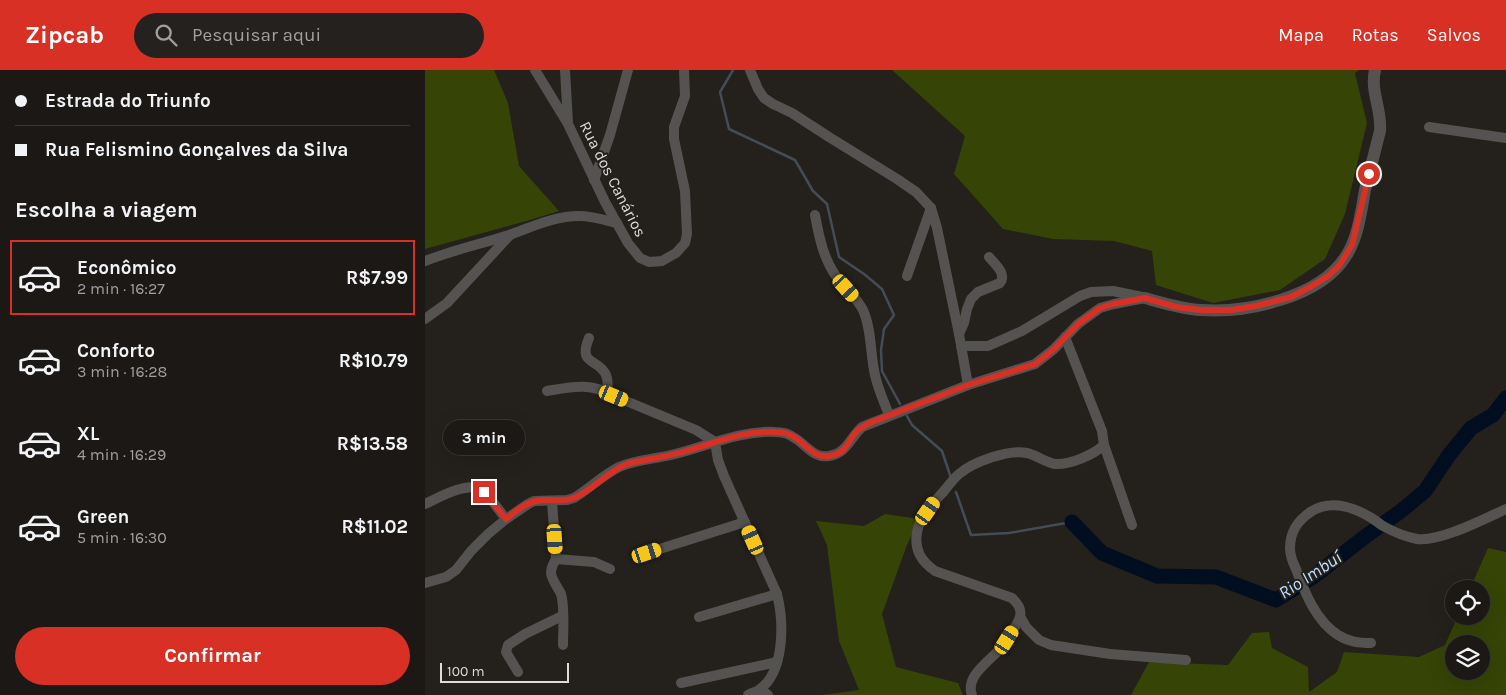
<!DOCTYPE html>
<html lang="pt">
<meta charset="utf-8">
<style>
:root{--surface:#1b1815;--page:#24211e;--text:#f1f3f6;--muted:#a0a0a0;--line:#393734;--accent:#d93025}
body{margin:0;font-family:Karla,sans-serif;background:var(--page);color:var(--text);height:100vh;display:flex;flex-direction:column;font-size:19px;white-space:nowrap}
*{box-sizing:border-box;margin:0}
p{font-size:16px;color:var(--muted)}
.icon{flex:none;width:28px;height:28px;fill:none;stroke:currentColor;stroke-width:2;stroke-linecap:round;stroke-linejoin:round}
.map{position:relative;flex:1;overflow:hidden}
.drawer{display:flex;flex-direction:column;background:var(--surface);width:425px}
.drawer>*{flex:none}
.hud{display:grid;align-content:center;height:110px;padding:0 15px;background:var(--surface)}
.tools{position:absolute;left:1020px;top:510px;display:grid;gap:10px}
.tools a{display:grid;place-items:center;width:45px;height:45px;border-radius:50%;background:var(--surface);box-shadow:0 5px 20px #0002,0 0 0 1px var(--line);font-size:25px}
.scale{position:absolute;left:15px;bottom:12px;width:129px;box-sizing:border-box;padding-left:5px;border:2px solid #dedcd9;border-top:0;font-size:14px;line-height:18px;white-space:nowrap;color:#dedcd9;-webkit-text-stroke:4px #24201c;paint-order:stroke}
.end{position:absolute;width:22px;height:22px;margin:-11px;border:6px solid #d93025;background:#fff;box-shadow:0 0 0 2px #fff}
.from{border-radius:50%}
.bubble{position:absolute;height:35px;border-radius:18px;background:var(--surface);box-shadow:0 5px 20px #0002,0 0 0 1px var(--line);font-size:16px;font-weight:700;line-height:35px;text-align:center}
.car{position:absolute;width:15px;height:30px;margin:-15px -8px;border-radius:6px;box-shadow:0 0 4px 1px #0007;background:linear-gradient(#f5c518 24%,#345 0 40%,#f5c518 0 76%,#345 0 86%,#f5c518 0)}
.hud b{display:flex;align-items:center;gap:18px;height:48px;font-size:19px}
.hud b+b{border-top:1px solid var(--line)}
.hud i{width:12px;height:12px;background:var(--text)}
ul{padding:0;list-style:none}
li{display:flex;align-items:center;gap:15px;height:75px;margin:0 10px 8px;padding:0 5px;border:2px solid transparent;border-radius:0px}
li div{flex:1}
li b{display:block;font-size:19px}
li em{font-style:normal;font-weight:700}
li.selected{border-color:var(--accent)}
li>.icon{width:45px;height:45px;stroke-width:1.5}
h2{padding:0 15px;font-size:22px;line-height:60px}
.button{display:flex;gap:10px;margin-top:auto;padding:10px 15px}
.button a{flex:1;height:58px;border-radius:30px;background:var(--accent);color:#fff;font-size:20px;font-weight:700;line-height:58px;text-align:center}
header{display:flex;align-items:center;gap:30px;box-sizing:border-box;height:70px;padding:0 25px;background:var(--accent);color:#fff}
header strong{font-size:24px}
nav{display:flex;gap:28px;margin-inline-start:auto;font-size:18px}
.search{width:350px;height:45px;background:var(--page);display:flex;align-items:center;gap:12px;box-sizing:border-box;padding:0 18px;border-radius:28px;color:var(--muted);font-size:19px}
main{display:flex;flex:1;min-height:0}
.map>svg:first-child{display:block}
</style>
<header>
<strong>Zipcab</strong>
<div class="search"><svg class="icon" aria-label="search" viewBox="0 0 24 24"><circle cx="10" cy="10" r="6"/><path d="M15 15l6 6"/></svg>Pesquisar aqui</div>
<nav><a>Mapa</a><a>Rotas</a><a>Salvos</a></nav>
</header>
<main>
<section class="drawer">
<div class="hud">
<b><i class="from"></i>Estrada do Triunfo</b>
<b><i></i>Rua Felismino Gonçalves da Silva</b>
</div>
<h2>Escolha a viagem</h2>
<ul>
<li class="selected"><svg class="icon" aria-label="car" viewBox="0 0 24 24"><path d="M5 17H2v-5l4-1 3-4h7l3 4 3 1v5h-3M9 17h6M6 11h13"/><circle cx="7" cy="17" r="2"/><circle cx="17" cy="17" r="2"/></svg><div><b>Econômico</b><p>2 min · 16:27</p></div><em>R$7.99</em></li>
<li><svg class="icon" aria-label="car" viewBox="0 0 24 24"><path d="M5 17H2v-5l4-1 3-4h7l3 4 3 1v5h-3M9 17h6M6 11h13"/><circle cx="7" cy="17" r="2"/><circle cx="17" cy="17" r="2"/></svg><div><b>Conforto</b><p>3 min · 16:28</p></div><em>R$10.79</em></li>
<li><svg class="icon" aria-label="car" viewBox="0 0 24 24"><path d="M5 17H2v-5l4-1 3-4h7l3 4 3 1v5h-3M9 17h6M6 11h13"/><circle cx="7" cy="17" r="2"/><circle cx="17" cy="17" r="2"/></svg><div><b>XL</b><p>4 min · 16:29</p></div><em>R$13.58</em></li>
<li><svg class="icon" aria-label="car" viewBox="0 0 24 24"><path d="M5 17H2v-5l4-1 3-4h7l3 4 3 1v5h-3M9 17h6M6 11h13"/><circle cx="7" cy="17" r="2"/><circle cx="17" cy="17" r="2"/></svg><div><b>Green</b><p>5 min · 16:30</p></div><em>R$11.02</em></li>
</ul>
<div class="button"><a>Confirmar</a></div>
</section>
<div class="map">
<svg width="1081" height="625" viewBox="0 0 1081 625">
<rect width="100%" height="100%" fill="#24201c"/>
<g fill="#364406" fill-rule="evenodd">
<polygon points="0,0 69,0 83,33 94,96 134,141 105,150 0,179"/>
<polygon points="467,0 934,0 930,3 942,53 920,144 900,189 855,220 788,233 731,215 727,181 689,171 628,169 578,159 529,104 540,66"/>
<polygon points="460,444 494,449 482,475 457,544 471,597 533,613 538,625 397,625 434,620 414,571 402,475 391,451 439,456"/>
<path d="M1063 478 1081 482V625H706L724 592 803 595 827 563 844 562 847 578 883 597 884 622 912 602 919 582 994 587 1020 575 1033 546H1056V519H1045ZM1029 574H1056V601H1029Z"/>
</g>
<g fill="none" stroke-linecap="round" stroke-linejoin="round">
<g stroke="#434c57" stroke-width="2.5">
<polyline points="308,0 295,22 304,59 370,90 388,121 402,134 414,187 439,204 457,219 469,245 459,259 456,280 457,301 475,334"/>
<polyline points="482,346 487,355 517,381 526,408"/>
<polyline points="531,422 546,465 584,463 647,452"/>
</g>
<polyline stroke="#000e1f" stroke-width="15" points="647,452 677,483 732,506 791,507 851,530 888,507 941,466 976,441 1000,421 1024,385 1046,358 1068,345 1081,328"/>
<g stroke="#555351" stroke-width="10">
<polyline points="110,0 143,54 180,132 203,173 215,188 224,192 237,191 251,183 260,173 262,164 260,121 249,69 249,57 260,26 259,0"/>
<polyline points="140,0 143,53"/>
<polyline points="325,0 333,19 339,28 348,34 367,43 404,67 472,109 491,122 506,138 512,158 534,264 543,315"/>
<polyline points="1004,57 1081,68"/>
<polyline points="169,110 185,65 203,0"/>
<path d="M390 145C394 167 399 192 414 210 422 220 432 228 438 240 447 260 445 284 450 305 453 319 459 332 464 345"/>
<path d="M0 191C28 180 56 174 84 165 107 157 129 146 154 146 167 146 180 150 192 153"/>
<polyline points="482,206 506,138"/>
<polyline points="0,249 22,233 85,165"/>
<path d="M534 264 539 253 542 239 546 229 553 222 575 213C582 204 570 194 564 187"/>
<path d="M164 268C152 296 174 288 181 305 183 310 183 316 182 322"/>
<polyline points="536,276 563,276 597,261 655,226 666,222 688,221 717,227"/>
<path d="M122 321C146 317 166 312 189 326L271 360 290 372 293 390 299 406 352 524C359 552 360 602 334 620 331 622 326 623 323 625"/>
<polyline points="679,375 707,455"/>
<polyline points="127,431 131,489 169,492 185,499"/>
<path d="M0 434C13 428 41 412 55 419 64 424 74 441 81 449"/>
<polyline points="222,483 320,452"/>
<path d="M131 489C128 494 126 497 126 503 127 511 133 517 136 524 140 537 138 561 138 575"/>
<path d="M0 513 21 507 31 500 46 481 63 464 81 449 103 434 109 431 142 430 149 428C165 418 178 405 194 397 210 390 229 389 246 385 280 377 314 360 350 362 357 362 363 363 368 367 380 373 388 389 404 386 422 383 425 368 437 357L543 315 610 294 629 279 653 254 675 238 689 234 720 228"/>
<polyline points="274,547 352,524"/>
<polyline points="596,548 601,557 614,570 626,575 685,584 761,590"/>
<path d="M946 573C934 573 924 572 913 565 891 551 880 523 871 499 868 493 865 485 865 478 865 461 873 450 887 441 908 429 932 438 951 451 954 453 957 456 960 457 969 462 982 467 992 469 1015 472 1059 449 1081 439"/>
<polyline points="93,602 81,582 83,575 100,564 137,546"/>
<polyline points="256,613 352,592"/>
<polyline points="335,619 343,625"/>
<path d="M547 625C540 607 563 592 573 581 580 574 584 566 589 559 597 546 599 539 587 528L510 501C496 491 489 480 492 462 495 446 508 433 519 421 524 415 528 409 534 404 548 392 583 379 602 383 611 385 620 392 630 394 645 395 668 385 679 375L677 361 640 267"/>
</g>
<path stroke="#555351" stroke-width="12" d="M720 228C738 233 757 239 776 240 821 243 895 228 921 186 933 168 936 142 940 120 945 100 950 81 955 61 957 40 945 21 950 0"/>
</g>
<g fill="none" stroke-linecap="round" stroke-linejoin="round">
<path stroke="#d93025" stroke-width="6" d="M59 422 81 449C90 442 100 433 111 431 123 428 137 433 149 428 169 420 181 402 202 394 222 389 242 387 261 381 290 373 320 360 351 362 357 362 363 363 369 367 380 373 389 389 404 386 422 383 421 374 431 362 436 357 441 355 447 352L543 315 610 294 629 279 653 254 675 238 688 234 720 228 751 237 776 240H806L831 236 866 227 887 216 903 206 914 196 927 175 944 104"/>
</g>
<g text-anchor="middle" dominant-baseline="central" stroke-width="4" stroke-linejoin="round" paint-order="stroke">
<g font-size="16" fill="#dedcd9" stroke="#24201c">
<text transform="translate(188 109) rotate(63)">Rua dos Canários</text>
</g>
<g font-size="18" font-style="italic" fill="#c0dffe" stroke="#24201c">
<text transform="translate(885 505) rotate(-33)">Rio Imbuí</text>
</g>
</g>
</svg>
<div class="tools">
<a><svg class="icon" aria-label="locate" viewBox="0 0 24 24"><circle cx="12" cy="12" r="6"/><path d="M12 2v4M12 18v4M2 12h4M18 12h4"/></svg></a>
<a><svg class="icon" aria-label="layers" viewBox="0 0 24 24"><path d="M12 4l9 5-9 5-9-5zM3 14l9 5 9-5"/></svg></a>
</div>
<div class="scale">100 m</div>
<i class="end from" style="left:944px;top:104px"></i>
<i class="end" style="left:59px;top:422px"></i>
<div class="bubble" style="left:18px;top:350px;width:82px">3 min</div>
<i class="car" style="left:421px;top:218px;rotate:138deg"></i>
<i class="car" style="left:189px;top:326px;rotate:112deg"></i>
<i class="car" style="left:503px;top:441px;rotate:35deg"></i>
<i class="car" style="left:130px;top:469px;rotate:176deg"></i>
<i class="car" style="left:328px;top:470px;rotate:336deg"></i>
<i class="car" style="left:222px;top:483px;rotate:72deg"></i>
<i class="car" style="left:582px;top:570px;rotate:32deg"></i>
</div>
</main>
